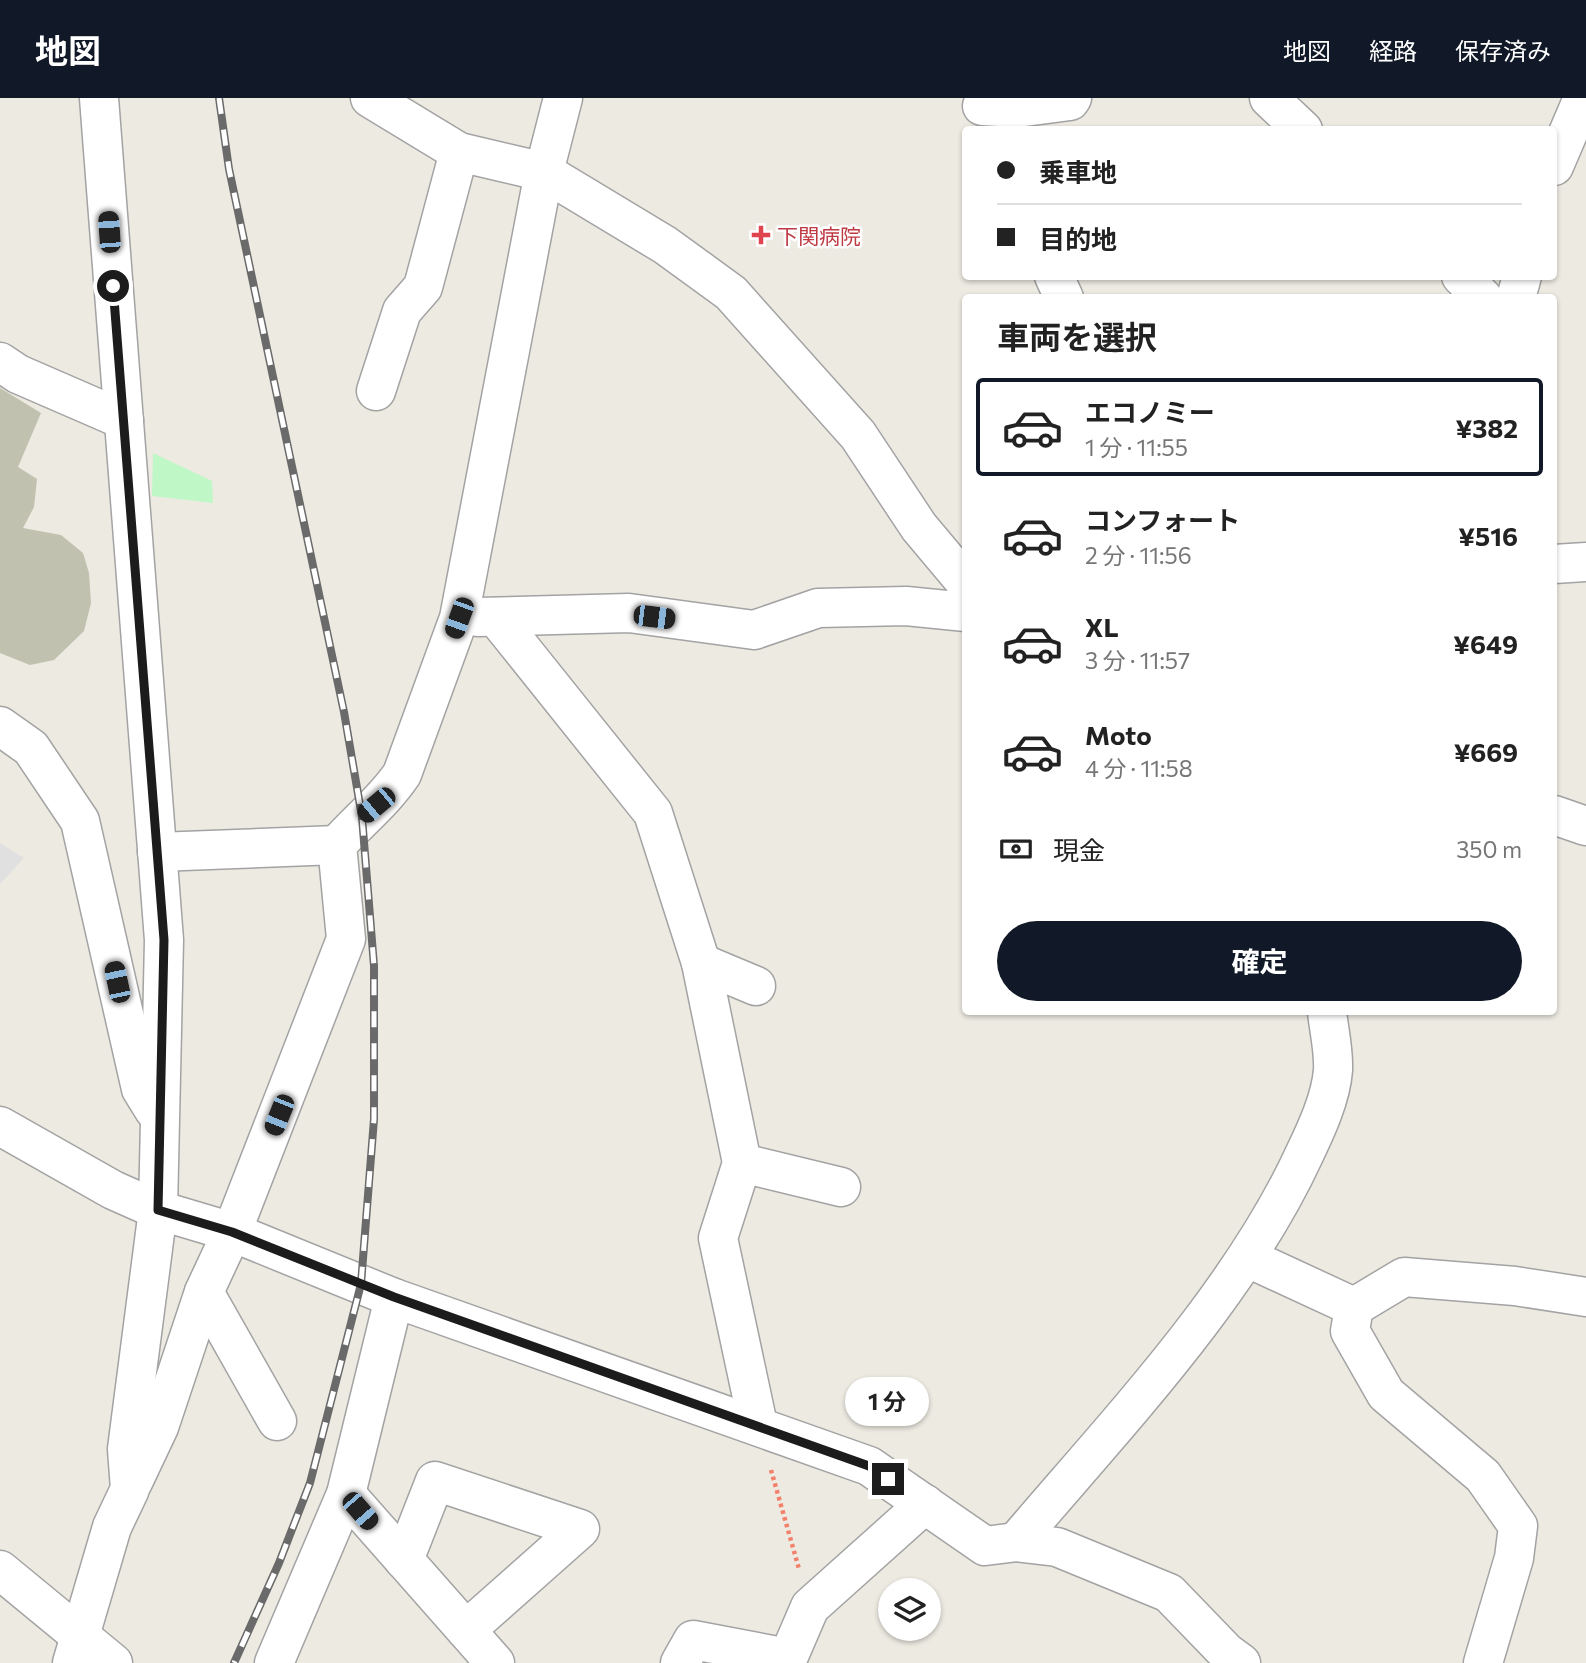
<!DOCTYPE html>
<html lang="ja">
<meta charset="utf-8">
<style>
:root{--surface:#fff;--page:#f6f6f6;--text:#222;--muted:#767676;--line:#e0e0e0;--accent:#111827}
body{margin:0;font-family:Commissioner,"Noto Sans JP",sans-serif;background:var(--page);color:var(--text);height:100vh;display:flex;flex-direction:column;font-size:26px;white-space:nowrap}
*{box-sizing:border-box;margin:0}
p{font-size:23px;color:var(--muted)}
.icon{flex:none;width:38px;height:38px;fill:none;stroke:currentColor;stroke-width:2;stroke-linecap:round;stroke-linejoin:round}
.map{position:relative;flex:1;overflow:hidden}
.sheet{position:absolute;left:962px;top:196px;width:595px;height:721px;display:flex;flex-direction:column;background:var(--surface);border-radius:7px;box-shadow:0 2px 5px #0004}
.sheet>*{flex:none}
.banner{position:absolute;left:962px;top:28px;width:595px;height:154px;border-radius:7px;box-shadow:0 2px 5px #0004;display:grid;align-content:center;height:154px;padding:0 35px;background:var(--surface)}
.fabs{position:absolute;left:878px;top:1480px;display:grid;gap:14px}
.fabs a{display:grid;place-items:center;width:63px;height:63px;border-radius:50%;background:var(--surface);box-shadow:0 2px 5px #0004;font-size:35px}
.end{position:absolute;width:32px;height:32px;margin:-16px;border:9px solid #1c1c1c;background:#fff;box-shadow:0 0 0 4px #fff}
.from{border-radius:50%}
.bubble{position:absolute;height:49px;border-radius:24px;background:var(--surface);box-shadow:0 2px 5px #0004;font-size:23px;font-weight:700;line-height:49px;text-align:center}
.car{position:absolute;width:21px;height:42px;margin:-21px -10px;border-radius:9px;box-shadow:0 0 5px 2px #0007;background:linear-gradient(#222 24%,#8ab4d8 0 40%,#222 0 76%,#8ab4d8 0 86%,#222 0)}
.banner b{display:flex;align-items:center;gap:24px;height:66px;font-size:26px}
.banner b+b{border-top:2px solid var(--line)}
.banner i{width:18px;height:18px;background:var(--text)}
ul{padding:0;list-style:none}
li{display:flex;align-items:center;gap:21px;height:98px;margin:0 14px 10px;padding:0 21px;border:4px solid transparent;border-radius:7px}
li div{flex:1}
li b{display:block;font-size:26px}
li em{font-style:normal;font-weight:700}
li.current{border-color:var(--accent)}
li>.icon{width:63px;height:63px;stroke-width:1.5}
h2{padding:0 35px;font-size:32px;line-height:84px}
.pay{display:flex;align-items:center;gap:18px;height:77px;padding:0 35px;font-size:26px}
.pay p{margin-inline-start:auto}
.primary-button{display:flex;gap:14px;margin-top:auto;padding:14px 35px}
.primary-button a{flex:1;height:80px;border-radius:42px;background:var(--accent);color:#fff;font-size:28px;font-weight:700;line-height:80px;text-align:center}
header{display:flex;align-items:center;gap:42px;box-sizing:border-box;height:98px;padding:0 35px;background:var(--accent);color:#fff}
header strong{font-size:33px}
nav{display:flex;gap:38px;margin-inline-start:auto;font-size:24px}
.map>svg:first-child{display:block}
</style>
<header>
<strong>地図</strong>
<nav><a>地図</a><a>経路</a><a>保存済み</a></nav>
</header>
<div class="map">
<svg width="1586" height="1565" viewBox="0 0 1586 1565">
<rect width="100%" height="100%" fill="#edeae2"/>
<polygon fill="#c0c1ae" points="0,290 41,315 18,369 37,381 34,409 23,430 61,437 83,455 89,475 91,505 84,533 54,562 30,567 0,555"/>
<polygon fill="#bff7c6" points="153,355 212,383 213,405 152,398"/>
<polygon fill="#e0e0e0" points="0,745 24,760 0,786"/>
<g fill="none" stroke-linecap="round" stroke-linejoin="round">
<defs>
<g id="minor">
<polyline points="370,0 459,54 544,74 665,147 731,195 858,337 919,429 966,485"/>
<polyline points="1269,0 1303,32"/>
<polyline points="982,8 1017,10 1070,3 1072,0"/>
<polyline points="1554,68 1583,0"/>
<polyline points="1054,178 1064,200"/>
<polyline points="1461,178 1483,200"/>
<polyline points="1516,200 1522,178"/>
<polyline points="0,264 18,276 124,322"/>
<polyline points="376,293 402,213 423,189 459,54"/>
<polyline points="1554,466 1586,464"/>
<polyline points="478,519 629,515 754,532 818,510 906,508 966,514"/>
<polyline points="496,519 653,715 701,865 742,1065 718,1140 758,1327"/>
<polyline points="0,628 31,650 80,723 141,991 154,1012"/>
<polyline points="1554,717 1586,728"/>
<polyline points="157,754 337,747"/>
<polyline points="701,865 756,888"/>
<polyline points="0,1028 113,1092 158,1112 232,1134 394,1200 869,1368 985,1448 1016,1444 1057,1449 1169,1495 1226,1554 1241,1565"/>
<polyline points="742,1065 841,1089"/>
<polyline points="1248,1160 1354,1209 1404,1179 1515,1188 1586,1199"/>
<polyline points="204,1194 277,1323"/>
<polyline points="1354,1209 1350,1233 1386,1296 1483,1378 1518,1428 1514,1460 1483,1565"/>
<path d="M133 1384 159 1329 204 1194 232 1134 346 841 337 747C358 723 384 703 402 676L459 520 544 74 563 0"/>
<polyline points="346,1396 495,1565"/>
<path d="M1016 1444C1116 1326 1239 1198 1304 1057 1316 1032 1331 1000 1333 972 1334 953 1329 932 1327 914"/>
<polyline points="404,1462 435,1383 580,1431 466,1532"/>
<polyline points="0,1472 113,1565"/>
<polyline points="72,1565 112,1429 130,1391 127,1351 158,1112 164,842 99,0"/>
<polyline points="274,1565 346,1396 394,1200"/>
<polyline points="680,1565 693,1542 788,1560 810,1509 925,1406"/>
</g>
</defs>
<use href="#minor" stroke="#a3a3a3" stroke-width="41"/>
<polyline stroke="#f4816b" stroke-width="4.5" stroke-dasharray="3.5 3.5" stroke-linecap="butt" points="771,1372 799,1471"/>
<use href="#minor" stroke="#fff" stroke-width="38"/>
<defs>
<polyline id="rail" points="219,0 229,71 344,614 362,719 374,868 374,1021 361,1186 310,1385 279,1465 234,1565"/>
</defs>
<use href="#rail" stroke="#6a6a6a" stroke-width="8"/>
<use href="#rail" stroke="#fff" stroke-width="5" stroke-dasharray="16" stroke-linecap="butt"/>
</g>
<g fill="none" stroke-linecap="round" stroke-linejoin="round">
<polyline stroke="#1c1c1c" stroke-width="9" points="113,188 164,842 158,1112 232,1134 394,1199 869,1368 888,1381"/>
</g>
<path fill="#e0444e" stroke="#fff" stroke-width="2.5" d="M757.5 126.5h7v7h7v7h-7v7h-7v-7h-7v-7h7z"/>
<g text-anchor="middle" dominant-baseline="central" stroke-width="5" stroke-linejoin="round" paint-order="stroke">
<g font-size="21" fill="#be3a42" stroke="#fff" text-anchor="start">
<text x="777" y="137">下関病院</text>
</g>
</g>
</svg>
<div class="fabs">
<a><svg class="icon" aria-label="layers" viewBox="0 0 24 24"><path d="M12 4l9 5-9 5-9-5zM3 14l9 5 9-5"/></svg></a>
</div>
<i class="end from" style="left:113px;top:188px"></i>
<i class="end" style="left:888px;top:1381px"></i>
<div class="bubble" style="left:845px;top:1279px;width:84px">1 分</div>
<i class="car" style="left:109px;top:134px;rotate:356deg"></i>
<i class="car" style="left:654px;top:519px;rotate:97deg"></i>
<i class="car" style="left:459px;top:520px;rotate:200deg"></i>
<i class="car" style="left:376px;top:707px;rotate:230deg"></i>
<i class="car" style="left:117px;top:884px;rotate:348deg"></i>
<i class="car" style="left:279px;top:1017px;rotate:202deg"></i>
<i class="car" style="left:360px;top:1413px;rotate:139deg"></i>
<div class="banner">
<b><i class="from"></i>乗車地</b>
<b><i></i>目的地</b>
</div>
<section class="sheet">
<h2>車両を選択</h2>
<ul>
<li class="current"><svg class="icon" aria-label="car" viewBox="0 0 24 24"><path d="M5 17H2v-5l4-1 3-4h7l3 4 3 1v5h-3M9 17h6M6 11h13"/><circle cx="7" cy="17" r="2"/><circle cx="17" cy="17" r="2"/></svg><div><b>エコノミー</b><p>1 分 · 11:55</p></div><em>¥382</em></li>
<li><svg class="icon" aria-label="car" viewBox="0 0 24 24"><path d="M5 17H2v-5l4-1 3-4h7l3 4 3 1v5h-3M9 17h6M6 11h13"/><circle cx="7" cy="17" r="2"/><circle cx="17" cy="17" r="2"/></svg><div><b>コンフォート</b><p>2 分 · 11:56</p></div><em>¥516</em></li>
<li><svg class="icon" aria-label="car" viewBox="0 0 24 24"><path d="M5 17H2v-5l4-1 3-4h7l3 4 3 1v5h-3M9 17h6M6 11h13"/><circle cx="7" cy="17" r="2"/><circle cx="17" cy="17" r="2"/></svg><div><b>XL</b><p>3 分 · 11:57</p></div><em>¥649</em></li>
<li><svg class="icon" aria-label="car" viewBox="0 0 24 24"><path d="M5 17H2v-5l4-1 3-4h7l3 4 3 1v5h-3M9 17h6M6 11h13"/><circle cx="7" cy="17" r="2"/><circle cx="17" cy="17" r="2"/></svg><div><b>Moto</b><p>4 分 · 11:58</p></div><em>¥669</em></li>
</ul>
<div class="pay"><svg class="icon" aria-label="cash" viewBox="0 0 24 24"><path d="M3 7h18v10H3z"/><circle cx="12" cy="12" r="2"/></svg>現金<p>350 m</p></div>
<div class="primary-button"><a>確定</a></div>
</section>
</div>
